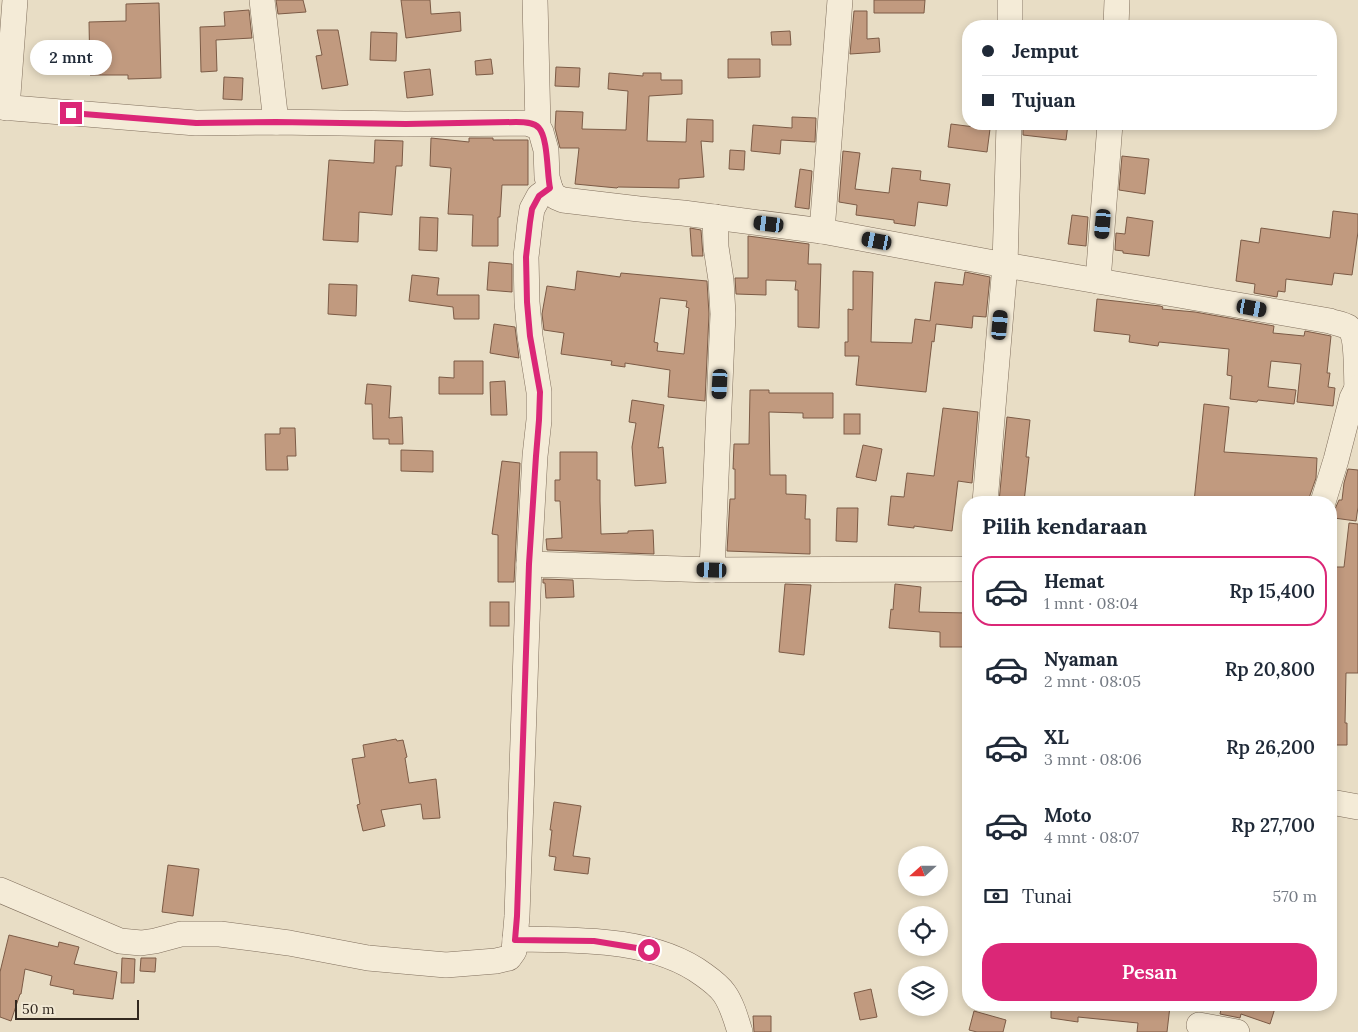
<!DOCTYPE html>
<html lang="id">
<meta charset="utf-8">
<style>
:root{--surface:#fff;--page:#f2f2f3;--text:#1f2937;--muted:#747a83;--line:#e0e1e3;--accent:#db2777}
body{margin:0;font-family:Lora,serif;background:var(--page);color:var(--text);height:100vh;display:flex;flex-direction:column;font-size:19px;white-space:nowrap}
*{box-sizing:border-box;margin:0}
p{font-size:16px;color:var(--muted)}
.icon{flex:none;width:28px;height:28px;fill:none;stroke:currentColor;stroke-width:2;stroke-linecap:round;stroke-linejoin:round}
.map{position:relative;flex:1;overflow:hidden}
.side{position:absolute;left:962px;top:496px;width:375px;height:515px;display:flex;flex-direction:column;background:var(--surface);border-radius:20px;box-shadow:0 2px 8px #0003}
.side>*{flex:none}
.hud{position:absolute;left:962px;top:20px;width:375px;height:110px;border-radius:20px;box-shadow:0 2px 8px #0003;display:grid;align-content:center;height:110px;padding:0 20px;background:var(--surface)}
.needle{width:32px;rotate:249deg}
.controls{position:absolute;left:898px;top:846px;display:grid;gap:10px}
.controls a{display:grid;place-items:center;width:50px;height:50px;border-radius:50%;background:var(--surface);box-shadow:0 2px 8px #0003;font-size:25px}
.scale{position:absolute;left:15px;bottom:12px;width:124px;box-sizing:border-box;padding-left:5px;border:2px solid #32281f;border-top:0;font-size:14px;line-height:18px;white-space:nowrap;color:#32281f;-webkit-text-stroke:4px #f0e7d3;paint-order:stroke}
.end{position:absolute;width:22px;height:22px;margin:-11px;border:6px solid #db2777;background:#fff;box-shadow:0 0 0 2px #fff}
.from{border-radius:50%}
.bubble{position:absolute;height:35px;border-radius:18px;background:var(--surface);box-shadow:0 2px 8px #0003;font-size:16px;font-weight:600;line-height:35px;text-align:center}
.car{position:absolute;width:15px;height:30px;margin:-15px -8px;border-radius:6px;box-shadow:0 0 4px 1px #0007;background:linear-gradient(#222 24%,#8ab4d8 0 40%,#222 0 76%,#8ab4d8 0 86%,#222 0)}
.hud b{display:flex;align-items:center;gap:18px;height:48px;font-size:19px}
.hud b+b{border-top:1px solid var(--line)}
.hud i{width:12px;height:12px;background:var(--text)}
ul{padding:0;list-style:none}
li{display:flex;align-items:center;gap:15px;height:70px;margin:0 10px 8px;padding:0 10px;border:2px solid transparent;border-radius:20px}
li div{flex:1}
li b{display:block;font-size:19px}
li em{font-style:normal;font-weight:600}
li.current{border-color:var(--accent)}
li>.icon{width:45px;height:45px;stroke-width:1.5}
h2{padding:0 20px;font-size:22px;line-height:60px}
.pay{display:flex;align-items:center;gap:12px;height:55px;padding:0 20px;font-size:19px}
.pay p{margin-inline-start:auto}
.primary-button{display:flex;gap:10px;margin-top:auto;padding:10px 20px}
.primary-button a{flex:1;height:58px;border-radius:20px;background:var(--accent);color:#fff;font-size:20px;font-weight:600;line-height:58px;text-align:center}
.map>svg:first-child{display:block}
</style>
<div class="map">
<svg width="1358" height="1032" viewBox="0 0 1358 1032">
<rect width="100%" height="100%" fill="#e8ddc5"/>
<g fill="#c19a7f" stroke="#7c5b46" fill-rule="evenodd">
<polygon points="276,0 303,0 306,12 278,14"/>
<polygon points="401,0 430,0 431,14 460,12 461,31 406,38"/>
<polygon points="874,0 925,0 924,13 874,13"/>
<polygon points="159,3 161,78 128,79 128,75 90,75 89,22 126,21 126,4"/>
<polygon points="249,10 252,38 216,40 217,71 201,72 200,27 225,26 224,12"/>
<polygon points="854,11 867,11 867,39 879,38 880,52 850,54"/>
<polygon points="317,30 338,30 348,85 322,89 316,56 322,55"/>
<polygon points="790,31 791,45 772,45 771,32"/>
<polygon points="371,32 397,33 396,61 370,60"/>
<polygon points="491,59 493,74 476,75 475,61"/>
<polygon points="728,59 760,59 760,77 728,78"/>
<polygon points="556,67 580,68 579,87 555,86"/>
<polygon points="430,69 433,95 407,98 404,72"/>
<polygon points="609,73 643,76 643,73 661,73 661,80 682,80 682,94 649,96 647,141 686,142 687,119 713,120 713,142 701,141 704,177 679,179 679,188 618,187 617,188 575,184 579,148 560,148 555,128 556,111 583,112 582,129 626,130 628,91 608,89"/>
<polygon points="224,77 243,78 242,100 223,99"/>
<polygon points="792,117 816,118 815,142 781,140 780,154 751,151 753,125 792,128"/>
<polygon points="951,124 990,129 987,152 948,147"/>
<polygon points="1023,124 1068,124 1066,140 1023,135"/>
<polygon points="431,138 469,142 469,138 493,138 493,140 528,140 528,185 502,185 500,217 498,217 498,246 472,246 473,215 448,214 451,168 430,166"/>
<polygon points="375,140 403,141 402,166 396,166 392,215 359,212 358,242 323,240 329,160 374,163"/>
<polygon points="730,150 745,151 744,170 729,169"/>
<polygon points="843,151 860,153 855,189 889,193 892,168 921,171 920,180 950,184 947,206 918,202 915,226 894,223 894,220 856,215 857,205 839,202"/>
<polygon points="1122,156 1149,159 1145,194 1119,190"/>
<polygon points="800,169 812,171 809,209 795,207"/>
<polygon points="1333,211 1358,214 1358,232 1352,275 1334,273 1332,285 1286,279 1285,292 1278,291 1277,297 1254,293 1255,284 1236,281 1241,240 1259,243 1261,228 1330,238"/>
<polygon points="1072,215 1088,217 1086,246 1068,244"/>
<polygon points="420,217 438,218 437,251 419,250"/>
<polygon points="1127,217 1153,221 1149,256 1123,253 1123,251 1115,250 1116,233 1125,234"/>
<polygon points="690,228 701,230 703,256 692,256"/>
<polygon points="748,236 809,244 808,264 821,264 819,328 798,327 798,290 795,290 796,281 766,280 766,295 736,294 735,278 748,278"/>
<polygon points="489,262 512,264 512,292 487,290"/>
<path d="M577 271 620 277 621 273 707 281 709 314 705 401 668 397 670 370 625 363V367L611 365 612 361 561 354 564 333 544 330 542 314 547 286 575 290ZM660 298 687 301 686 307 689 308 684 354 657 351 658 343 654 342Z"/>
<polygon points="853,271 873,272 871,342 912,343 915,319 930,321 935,282 963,285 965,272 990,277 986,317 973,316 972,328 936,324 934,342 932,341 926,392 856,385 859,356 845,356 845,342 848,342 848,309 853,310"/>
<polygon points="412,275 439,278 437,295 479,295 479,319 454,319 453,307 409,301"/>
<polygon points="329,284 357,285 356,316 328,314"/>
<polygon points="1097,299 1160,306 1163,307 1162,309 1195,312 1274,326 1273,333 1304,336 1305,331 1331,336 1327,373 1330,373 1328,387 1335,388 1333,406 1297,402 1301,364 1271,361 1268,387 1296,390 1294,404 1258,400 1257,402 1230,399 1232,376 1227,375 1229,349 1159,342 1158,346 1129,342 1130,335 1094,331"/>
<polygon points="494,324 515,327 519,358 490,353"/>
<polygon points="454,361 483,361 483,394 439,394 439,377 454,378"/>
<polygon points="505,381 507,415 491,415 490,382"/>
<polygon points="367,384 391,386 389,418 402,417 403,444 389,444 389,439 373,439 372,404 365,404"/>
<polygon points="750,390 769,390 769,393 833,393 833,418 803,418 803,413 769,412 770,475 786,475 786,494 806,495 805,519 810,519 810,554 727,551 730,499 735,499 735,469 733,469 734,444 749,444"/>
<polygon points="632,400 664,405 658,448 663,447 666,483 635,486 632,447 636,423 629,422"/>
<polygon points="1204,404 1229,407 1224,452 1317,458 1316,478 1309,498 1309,502 1258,502 1222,498 1222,502 1194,502"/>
<polygon points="943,408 978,412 972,483 958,481 952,531 914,526 914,528 888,525 891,496 904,497 907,473 934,476"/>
<rect x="844" y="414" width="16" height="20"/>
<polygon points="1007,417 1030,420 1026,457 1029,457 1024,502 999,502"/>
<polygon points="280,428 295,428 296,456 287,456 288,470 266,470 265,434 280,434"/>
<polygon points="863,445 882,449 876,481 856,477"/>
<polygon points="401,450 433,451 433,472 401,471"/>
<polygon points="560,452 597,452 597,480 600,480 600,501 601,534 628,533 628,531 653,530 654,554 547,550 546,539 562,538 560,501 555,501 555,480 560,480"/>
<polygon points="502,461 520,463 514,582 498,582 498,535 492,534"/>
<polygon points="1348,469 1358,470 1358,507 1356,521 1334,518 1335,509 1339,500 1342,500 1344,483"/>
<polygon points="837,508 858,508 857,542 836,541"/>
<polygon points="1349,523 1358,524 1358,673 1346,673 1345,723 1347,723 1347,745 1332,745 1331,567 1344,567"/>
<polygon points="543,579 573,580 574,597 546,598 545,583 543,583"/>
<polygon points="785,584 811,585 804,655 779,652"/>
<polygon points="895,584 921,587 919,612 969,613 969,647 940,647 940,632 889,628 891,609 893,610"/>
<rect x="490" y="602" width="19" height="24"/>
<polygon points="396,739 397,741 403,740 407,757 405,758 409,783 436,779 440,818 423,819 421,804 381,810 385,826 363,831 357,805 360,804 352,759 365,757 363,745"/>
<polygon points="554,802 581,806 573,856 590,858 588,874 554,870 556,857 549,856 552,830 550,830"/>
<polygon points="168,865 199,869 193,916 162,912"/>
<polygon points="9,935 58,947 59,942 79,947 74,964 117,972 113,999 73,994 74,990 50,985 52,976 25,969 21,994 20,994 11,1021 0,1017 0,972"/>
<polygon points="122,958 135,959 134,983 121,983"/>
<polygon points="141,958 156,958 155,972 140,971"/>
<polygon points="871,989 877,1017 860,1020 854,993"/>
<polygon points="1051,1005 1158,1005 1170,1006 1167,1032 1137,1032 1138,1023 1078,1017 1078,1022 1051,1018"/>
<polygon points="1222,1005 1276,1005 1270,1024 1241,1014 1240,1018 1220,1014"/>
<polygon points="974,1011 1006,1020 1003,1032 977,1032 969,1030"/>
<polygon points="753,1016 771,1016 771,1032 754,1032"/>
</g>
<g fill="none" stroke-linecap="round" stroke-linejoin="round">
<defs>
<g id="minor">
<polyline points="262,0 276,122"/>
<polyline points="535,0 538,127"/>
<polyline points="1010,26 1010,0"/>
<polyline points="1116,26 1117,0"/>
<path d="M0 107 196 123 276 122 405 124 527 123 538 127 541 132 546 150 547 177 550 188 553 194 556 197 563 200 639 209 683 213 822 231 1005 265 1330 321C1335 323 1343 324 1348 327 1358 335 1356 375 1357 388L1358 393"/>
<polyline points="7,108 15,0"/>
<polyline points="822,231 840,0"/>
<polyline points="1098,281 1110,124"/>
<polyline points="985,502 1005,265 1009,124"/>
<polyline points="1323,502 1336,460 1352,398 1357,388"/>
<polyline points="529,564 712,570 969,569"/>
<polyline points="712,570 723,314 721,280 716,247 715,217"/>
<polyline points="1331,802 1358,807"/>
<polyline points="0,890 120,941 141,943 155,941 181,934 220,934 289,943 368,958 446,965 496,961 509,958 514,951 517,916 529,564 535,456 539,420 539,392 530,336 527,302 526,257 530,222 532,209 539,196 550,188"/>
<path d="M515 939C576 940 653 937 704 975 711 980 719 986 724 993 732 1004 736 1019 740 1032"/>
<polyline points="1199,1025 1237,1032"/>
</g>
</defs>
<use href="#minor" stroke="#806f5d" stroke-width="26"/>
<use href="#minor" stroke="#f4ebd7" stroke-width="25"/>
</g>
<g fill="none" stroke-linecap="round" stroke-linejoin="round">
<path stroke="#db2777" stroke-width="6" d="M71 113 196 123 276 122 406 124 516 122C523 122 534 122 539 128 548 138 547 174 550 188L539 196 532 209 530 222 526 257 527 302 530 336 540 392 539 420 536 456 529 564 517 916 515 940 594 941 649 950"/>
</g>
</svg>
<div class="controls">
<a><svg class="needle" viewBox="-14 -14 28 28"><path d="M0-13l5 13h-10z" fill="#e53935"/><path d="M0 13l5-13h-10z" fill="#747a83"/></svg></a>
<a><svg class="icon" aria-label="locate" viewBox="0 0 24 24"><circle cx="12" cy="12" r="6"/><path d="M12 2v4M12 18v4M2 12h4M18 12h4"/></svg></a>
<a><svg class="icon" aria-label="layers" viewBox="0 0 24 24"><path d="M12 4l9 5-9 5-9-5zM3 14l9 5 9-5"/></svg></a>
</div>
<div class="scale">50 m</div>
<i class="end from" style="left:649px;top:950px"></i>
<i class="end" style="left:71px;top:113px"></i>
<div class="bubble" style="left:30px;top:40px;width:82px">2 mnt</div>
<i class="car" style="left:769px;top:224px;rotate:277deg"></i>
<i class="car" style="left:1103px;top:224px;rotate:185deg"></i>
<i class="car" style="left:877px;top:241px;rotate:281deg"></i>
<i class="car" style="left:1252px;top:308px;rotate:100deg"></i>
<i class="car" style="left:1000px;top:325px;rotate:5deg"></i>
<i class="car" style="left:720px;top:384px;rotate:183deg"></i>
<i class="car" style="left:712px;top:570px;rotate:272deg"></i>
<div class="hud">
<b><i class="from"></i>Jemput</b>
<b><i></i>Tujuan</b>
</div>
<section class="side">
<h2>Pilih kendaraan</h2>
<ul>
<li class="current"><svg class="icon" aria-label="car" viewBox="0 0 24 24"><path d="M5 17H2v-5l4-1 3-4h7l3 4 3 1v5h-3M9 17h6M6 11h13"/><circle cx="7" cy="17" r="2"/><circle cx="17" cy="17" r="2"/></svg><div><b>Hemat</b><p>1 mnt · 08:04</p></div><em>Rp 15,400</em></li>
<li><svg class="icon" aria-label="car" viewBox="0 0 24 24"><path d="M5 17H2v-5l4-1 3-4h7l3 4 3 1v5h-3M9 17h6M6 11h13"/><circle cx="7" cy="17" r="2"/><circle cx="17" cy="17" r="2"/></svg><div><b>Nyaman</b><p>2 mnt · 08:05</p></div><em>Rp 20,800</em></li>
<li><svg class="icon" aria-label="car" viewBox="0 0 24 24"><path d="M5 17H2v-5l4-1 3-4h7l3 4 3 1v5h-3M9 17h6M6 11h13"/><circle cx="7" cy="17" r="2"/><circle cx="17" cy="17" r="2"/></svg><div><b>XL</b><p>3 mnt · 08:06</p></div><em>Rp 26,200</em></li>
<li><svg class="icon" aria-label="car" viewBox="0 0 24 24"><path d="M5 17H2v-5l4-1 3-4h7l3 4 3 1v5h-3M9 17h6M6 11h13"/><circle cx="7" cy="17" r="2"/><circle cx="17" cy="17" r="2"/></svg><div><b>Moto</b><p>4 mnt · 08:07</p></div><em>Rp 27,700</em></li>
</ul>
<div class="pay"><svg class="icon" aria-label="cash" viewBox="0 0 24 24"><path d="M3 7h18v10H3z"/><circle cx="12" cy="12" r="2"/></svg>Tunai<p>570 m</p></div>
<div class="primary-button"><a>Pesan</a></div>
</section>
</div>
